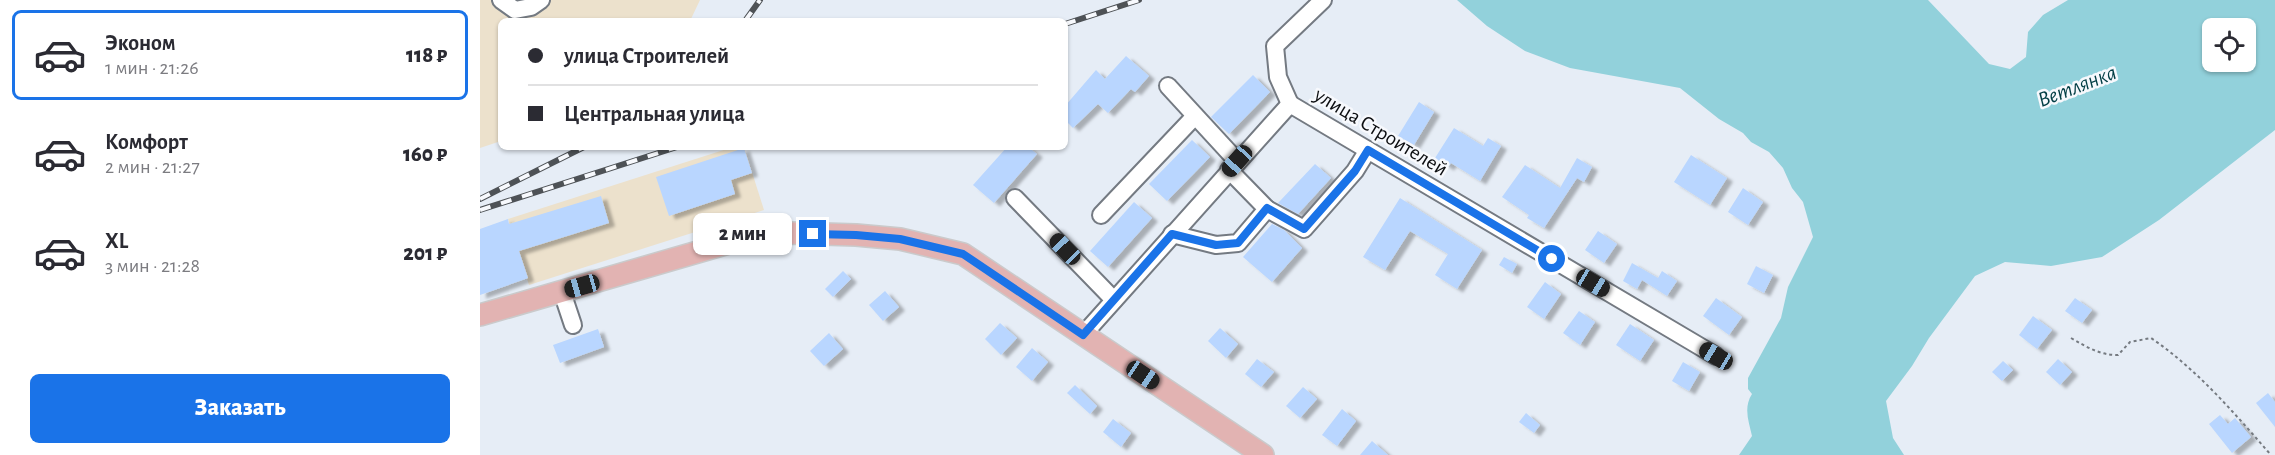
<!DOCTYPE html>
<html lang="ru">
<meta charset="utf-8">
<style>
:root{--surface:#fff;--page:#f2f2f3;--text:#2b2b33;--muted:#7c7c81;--line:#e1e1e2;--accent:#1a73e8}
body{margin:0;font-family:"Alegreya Sans",sans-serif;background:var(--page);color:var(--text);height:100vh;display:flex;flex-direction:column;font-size:22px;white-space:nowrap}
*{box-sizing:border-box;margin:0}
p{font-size:20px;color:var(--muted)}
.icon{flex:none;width:33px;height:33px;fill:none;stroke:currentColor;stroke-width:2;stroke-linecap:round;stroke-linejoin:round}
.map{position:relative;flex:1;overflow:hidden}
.side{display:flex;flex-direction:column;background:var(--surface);width:480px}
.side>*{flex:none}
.hud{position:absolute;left:18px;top:18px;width:570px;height:132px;border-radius:9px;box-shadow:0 2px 4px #0004;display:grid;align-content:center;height:132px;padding:0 30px;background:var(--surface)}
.tools{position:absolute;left:1722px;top:18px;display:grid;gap:12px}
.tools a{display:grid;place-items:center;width:54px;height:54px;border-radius:9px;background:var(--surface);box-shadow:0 2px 4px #0004;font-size:30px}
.end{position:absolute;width:27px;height:27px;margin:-14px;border:8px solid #1a73e8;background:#fff;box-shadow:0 0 0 3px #fff}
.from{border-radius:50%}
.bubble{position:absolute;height:42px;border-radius:9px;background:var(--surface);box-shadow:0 2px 4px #0004;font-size:20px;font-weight:800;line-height:42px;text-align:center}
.car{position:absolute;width:18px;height:36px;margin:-18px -9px;border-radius:8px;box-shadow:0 0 4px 2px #0007;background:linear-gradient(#222 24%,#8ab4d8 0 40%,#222 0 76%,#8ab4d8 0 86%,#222 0)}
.hud b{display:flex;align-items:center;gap:21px;height:57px;font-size:22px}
.hud b+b{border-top:2px solid var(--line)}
.hud i{width:15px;height:15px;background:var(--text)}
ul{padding:10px 0 0;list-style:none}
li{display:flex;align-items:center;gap:18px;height:90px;margin:0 12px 9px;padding:0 18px;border:3px solid transparent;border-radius:9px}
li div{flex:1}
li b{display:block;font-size:22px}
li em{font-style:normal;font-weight:800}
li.selected{border-color:var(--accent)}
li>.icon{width:54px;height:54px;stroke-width:1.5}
.button{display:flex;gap:12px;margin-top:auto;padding:12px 30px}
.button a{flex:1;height:69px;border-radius:9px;background:var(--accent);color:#fff;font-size:24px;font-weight:800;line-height:69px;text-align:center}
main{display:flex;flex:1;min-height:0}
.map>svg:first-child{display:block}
</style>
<main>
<section class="side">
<ul>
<li class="selected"><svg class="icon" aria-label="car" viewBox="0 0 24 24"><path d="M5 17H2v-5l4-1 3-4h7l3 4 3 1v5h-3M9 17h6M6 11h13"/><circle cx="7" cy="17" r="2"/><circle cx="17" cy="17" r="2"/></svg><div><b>Эконом</b><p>1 мин · 21:26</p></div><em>118 ₽</em></li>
<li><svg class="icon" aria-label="car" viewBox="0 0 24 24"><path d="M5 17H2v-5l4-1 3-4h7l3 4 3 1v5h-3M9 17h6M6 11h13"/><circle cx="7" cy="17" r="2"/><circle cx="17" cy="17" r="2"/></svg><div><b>Комфорт</b><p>2 мин · 21:27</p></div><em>160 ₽</em></li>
<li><svg class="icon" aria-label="car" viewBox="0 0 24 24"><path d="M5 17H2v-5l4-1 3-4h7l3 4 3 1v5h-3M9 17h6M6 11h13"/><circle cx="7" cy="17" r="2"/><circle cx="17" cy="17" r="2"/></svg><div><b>XL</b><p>3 мин · 21:28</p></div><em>201 ₽</em></li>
</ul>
<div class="button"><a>Заказать</a></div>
</section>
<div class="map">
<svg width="1795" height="455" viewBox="0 0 1795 455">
<defs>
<filter id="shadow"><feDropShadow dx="6" dy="3.5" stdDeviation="1.5" flood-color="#0004"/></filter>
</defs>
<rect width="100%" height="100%" fill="#e6edf6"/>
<g fill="#ece1cc">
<polygon points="0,0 220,0 210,21 21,21 21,141 0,148"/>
<polygon points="253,147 264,147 284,210 49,285 28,219"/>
</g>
<path fill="#92d1db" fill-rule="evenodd" d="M977 0H1448L1509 64 1530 69 1546 57 1548 32 1563 15 1588 0H1795V130L1679 220 1622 257 1571 266 1525 262 1495 276 1449 338 1432 366 1406 401 1413 438 1424 455H1259L1272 436C1269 422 1263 408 1272 394L1268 389V378L1301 318 1308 287 1333 237 1323 202 1312 188 1303 168 1289 152 1271 142 1263 133 1239 119 1200 88 1090 68 1045 51 1007 26ZM1732 28H1766V62H1732Z"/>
<g fill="#b9d6ff" filter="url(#shadow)">
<polygon points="646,56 669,76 655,92 651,89 628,113 618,104 593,128 585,120 585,106 616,70 625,79"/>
<polygon points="773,75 790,92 749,134 731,117"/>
<polygon points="939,102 954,112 934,145 918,136"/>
<polygon points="974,128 1003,146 1008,138 1021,146 1000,181 971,163 968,167 955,158"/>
<polygon points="712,140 730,157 687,201 669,184"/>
<polygon points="527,147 548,147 557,154 514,203 493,185"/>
<polygon points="264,148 272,173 251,180 255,194 189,216 176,177"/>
<polygon points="1211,155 1247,178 1230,205 1194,182"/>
<polygon points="1097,158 1112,167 1104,182 1097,178 1064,228 1047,218 1049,215 1022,197 1045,165 1080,188"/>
<polygon points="835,164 851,178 818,214 798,203"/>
<polygon points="1263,188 1283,202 1268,225 1248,212"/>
<polygon points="121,196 129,223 39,251 48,278 0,295 0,229 28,219 29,224"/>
<polygon points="920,198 1002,250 977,289 955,275 968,254 930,231 905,270 883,257"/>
<polygon points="654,202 672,218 628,267 610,251"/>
<polygon points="792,224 804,230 822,248 792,282 763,257"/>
<polygon points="1118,231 1137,244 1124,263 1105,250"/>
<polygon points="1024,257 1037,264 1032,273 1019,265"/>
<polygon points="1152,263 1178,278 1182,271 1197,281 1187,296 1162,280 1157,289 1143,281"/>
<polygon points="1276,266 1293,275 1284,293 1267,284"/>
<polygon points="363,271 371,279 353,297 345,289"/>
<polygon points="1065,282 1081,294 1064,319 1047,307"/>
<polygon points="405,291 419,307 403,321 389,305"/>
<polygon points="1236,298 1262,317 1249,335 1223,316"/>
<polygon points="1595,298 1612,310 1602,323 1585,311"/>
<polygon points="1099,311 1115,322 1100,345 1083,333"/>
<polygon points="1553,316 1572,330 1557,349 1539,335"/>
<polygon points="520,323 537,338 521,355 505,339"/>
<polygon points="1150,324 1174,340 1160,361 1136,345"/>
<polygon points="740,328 758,344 746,358 728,341"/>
<polygon points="118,329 124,347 80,363 73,345"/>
<polygon points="349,333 363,349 344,366 330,351"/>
<polygon points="552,348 568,362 552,381 536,367"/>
<polygon points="777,359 794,372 781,387 765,374"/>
<polygon points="1578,359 1592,372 1580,385 1566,372"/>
<polygon points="1523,361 1533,370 1522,381 1512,372"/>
<polygon points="1203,362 1220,372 1209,391 1192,381"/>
<polygon points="595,385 617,406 610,414 587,393"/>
<polygon points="823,387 837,399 820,418 806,406"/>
<polygon points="1788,393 1795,402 1795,427 1776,403"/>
<polygon points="862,409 876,421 857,446 842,435"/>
<polygon points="1046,413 1060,425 1054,433 1039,422"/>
<polygon points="1740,415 1748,424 1755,418 1771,437 1752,453 1729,424"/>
<polygon points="633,419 651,433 641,447 623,432"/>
<polygon points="892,441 908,455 880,455"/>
</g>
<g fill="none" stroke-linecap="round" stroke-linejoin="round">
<defs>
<g id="minor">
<polyline points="21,0 35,10 51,7 61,0"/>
<polyline points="688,86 757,161"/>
<polyline points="810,104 798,77 795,46 843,0"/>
<polyline points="535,198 634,300"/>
<polyline points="787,209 824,229 875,171 888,150"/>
<polyline points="621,215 715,116"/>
<polyline points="692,234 736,245 758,243 787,209 749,170"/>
<polyline points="82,292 93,325"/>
<polyline points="603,335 810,104 1236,356"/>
</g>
<polyline id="major" points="0,315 266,238 311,233 376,235 420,239 483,254 783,455"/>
</defs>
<use href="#minor" stroke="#747a82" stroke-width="20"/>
<use href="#major" stroke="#cacacb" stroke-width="24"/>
<path stroke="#757a80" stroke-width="2" stroke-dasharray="3 3" stroke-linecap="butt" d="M1591 338C1607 347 1619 355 1638 355L1650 342 1671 338C1718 370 1754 413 1791 455"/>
<use href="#minor" stroke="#fff" stroke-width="16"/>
<use href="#major" stroke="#e2b3b2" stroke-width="21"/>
<defs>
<g id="rail">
<polyline points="265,21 280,0"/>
<polyline points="585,24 659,0"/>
<polyline points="0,199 104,147"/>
<polyline points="0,210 197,147"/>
</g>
</defs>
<use href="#rail" stroke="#4e5256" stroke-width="6"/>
<use href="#rail" stroke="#f7f9fd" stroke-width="4" stroke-dasharray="11" stroke-linecap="butt"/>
</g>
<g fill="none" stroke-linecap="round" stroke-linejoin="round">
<polyline stroke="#1a73e8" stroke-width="8" points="333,234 376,235 420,239 483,254 603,335 692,234 736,245 758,243 787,208 824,229 875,171 888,150 1072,259"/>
</g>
<g text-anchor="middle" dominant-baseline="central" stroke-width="5" stroke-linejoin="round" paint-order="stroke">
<g font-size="21" fill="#0c0e11" stroke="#f7f9fd">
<text transform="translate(901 132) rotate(31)">улица Строителей</text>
</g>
<g font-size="22" font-style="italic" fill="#003d44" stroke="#f7f9fd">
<text transform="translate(1597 86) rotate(-21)">Ветлянка</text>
</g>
</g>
</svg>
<div class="tools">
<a><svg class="icon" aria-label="locate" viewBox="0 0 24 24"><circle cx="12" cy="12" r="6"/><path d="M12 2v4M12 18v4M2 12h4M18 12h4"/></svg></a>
</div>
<i class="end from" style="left:1072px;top:259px"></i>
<i class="end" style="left:333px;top:234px"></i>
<div class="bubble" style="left:213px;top:213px;width:99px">2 мин</div>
<i class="car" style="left:757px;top:161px;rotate:222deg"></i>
<i class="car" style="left:585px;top:249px;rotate:316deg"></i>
<i class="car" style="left:1113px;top:283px;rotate:121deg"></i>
<i class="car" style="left:102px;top:286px;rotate:254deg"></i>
<i class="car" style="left:1236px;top:356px;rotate:301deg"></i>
<i class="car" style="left:663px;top:375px;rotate:124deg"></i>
<div class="hud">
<b><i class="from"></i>улица Строителей</b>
<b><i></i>Центральная улица</b>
</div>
</div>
</main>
